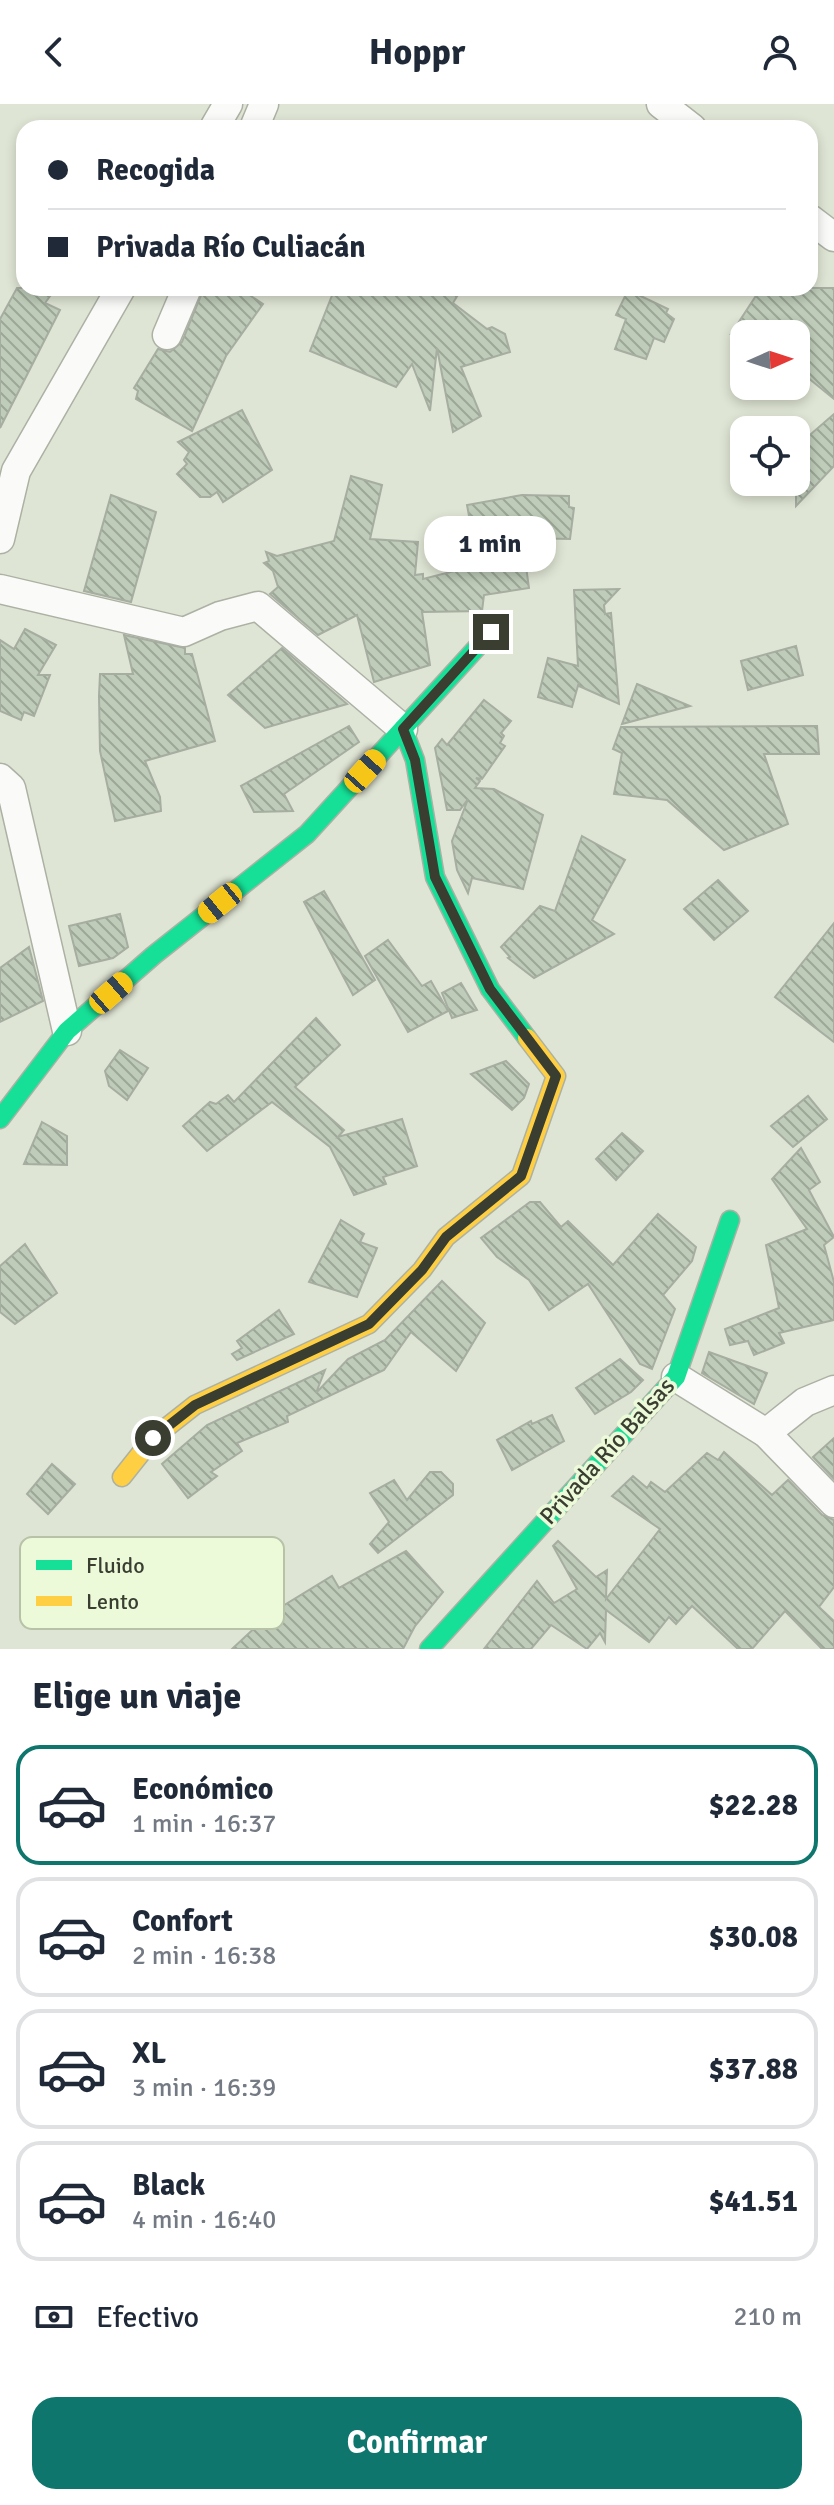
<!DOCTYPE html>
<html lang="es">
<meta charset="utf-8">
<style>
:root{--surface:#fff;--page:#f6f6f7;--text:#1f2937;--muted:#747a83;--line:#e0e1e3;--accent:#0f766e}
body{margin:0;font-family:Signika,sans-serif;background:var(--page);color:var(--text);height:100vh;display:flex;flex-direction:column;font-size:30px;white-space:nowrap}
*{box-sizing:border-box;margin:0}
p{font-size:26px;color:var(--muted)}
.icon{flex:none;width:44px;height:44px;fill:none;stroke:currentColor;stroke-width:2;stroke-linecap:round;stroke-linejoin:round}
.map{position:relative;height:1545px;overflow:hidden}
.sheet{display:flex;flex-direction:column;background:var(--surface);flex:1}
.sheet>*{flex:none}
.hud{position:absolute;left:16px;top:16px;width:802px;height:176px;border-radius:24px;box-shadow:0 4px 12px #0003;display:grid;align-content:center;height:176px;padding:0 32px;background:var(--surface)}
.needle{width:52px;rotate:87deg}
.fabs{position:absolute;left:730px;top:216px;display:grid;gap:16px}
.fabs a{display:grid;place-items:center;width:80px;height:80px;border-radius:16px;background:var(--surface);box-shadow:0 4px 12px #0003;font-size:40px}
.end{position:absolute;width:36px;height:36px;margin:-18px;border:10px solid #393e31;background:#fff;box-shadow:0 0 0 4px #fff}
.from{border-radius:50%}
.bubble{position:absolute;height:56px;border-radius:24px;background:var(--surface);box-shadow:0 4px 12px #0003;font-size:26px;font-weight:700;line-height:56px;text-align:center}
.car{position:absolute;width:24px;height:48px;margin:-24px -12px;border-radius:10px;box-shadow:0 0 6px 2px #0007;background:linear-gradient(#f5c518 24%,#345 0 40%,#f5c518 0 76%,#345 0 86%,#f5c518 0)}
.hud b{display:flex;align-items:center;gap:28px;height:76px;font-size:30px}
.hud b+b{border-top:2px solid var(--line)}
.hud i{width:20px;height:20px;background:var(--text)}
ul{padding:0;list-style:none}
li{display:flex;align-items:center;gap:24px;height:120px;margin:0 16px 12px;padding:0 16px;border:4px solid var(--line);border-radius:24px}
li div{flex:1}
li b{display:block;font-size:30px}
li em{font-style:normal;font-weight:700}
li.active{border-color:var(--accent)}
li>.icon{width:72px;height:72px;stroke-width:1.5}
h2{padding:0 32px;font-size:36px;line-height:96px}
.pay{display:flex;align-items:center;gap:20px;height:88px;padding:0 32px;font-size:30px}
.pay p{margin-inline-start:auto}
.button{display:flex;gap:16px;margin-top:auto;padding:16px 32px}
.button a{flex:1;height:92px;border-radius:24px;background:var(--accent);color:#fff;font-size:32px;font-weight:700;line-height:92px;text-align:center}
header{display:flex;justify-content:space-between;align-items:center;height:104px;padding:0 32px;background:var(--surface);font-size:36px;font-weight:700}
.map>svg:first-child{display:block}
</style>
<header><svg class="icon" aria-label="back" viewBox="0 0 24 24"><path d="M15 5l-7 7 7 7"/></svg>Hoppr<svg class="icon" aria-label="person" viewBox="0 0 24 24"><circle cx="12" cy="8" r="4"/><path d="M4 21q1-7 8-7t8 7"/></svg></header>
<div class="map">
<svg width="834" height="1545" viewBox="0 0 834 1545">
<defs>
<pattern id="building-back-hatch" width="6" height="6" patternUnits="userSpaceOnUse" patternTransform="scale(2)"><rect width="6" height="6" fill="#bfccb9"/><path d="M-1 5l2 2M0 0l6 6M5-1l2 2" fill="none" stroke="#9ca797"/></pattern>
</defs>
<rect width="100%" height="100%" fill="#dfe5d4"/>
<g fill="url(#building-back-hatch)" stroke="#a6ada1" stroke-width="2">
<polygon points="17,184 56,184 45,199 60,206 0,324 0,215"/>
<polygon points="204,184 239,184 263,200 226,252 192,327 136,295 138,287 134,284 158,245 170,248 182,238"/>
<polygon points="335,184 462,184 453,199 487,225 492,223 505,230 510,248 461,263 481,312 453,328 437,244 430,307 412,260 396,283 310,247"/>
<polygon points="761,184 834,184 834,295 796,264 796,230 731,230"/>
<polygon points="628,186 668,205 666,209 674,215 664,238 654,234 646,255 615,245 626,215 616,211"/>
<polygon points="242,306 272,366 223,398 217,388 210,393 200,393 177,370 187,360 184,356 189,348 178,338"/>
<polygon points="834,310 834,362 796,402 796,343"/>
<polygon points="351,372 382,381 370,435 418,438 415,471 423,470 423,475 478,461 467,401 522,391 569,392 569,403 574,404 570,435 522,434 529,484 484,491 482,507 422,508 430,561 374,578 357,511 318,531 270,490 278,483 273,467 264,459 269,457 266,448 277,452 334,437"/>
<polygon points="111,391 156,408 131,498 84,487"/>
<polygon points="619,485 604,501 605,510 611,509 619,600 579,582 579,578 572,603 538,593 548,554 578,562 574,486"/>
<polygon points="25,525 56,541 38,571 50,571 34,612 24,608 21,616 0,607 0,536 14,545"/>
<polygon points="124,531 185,544 185,550 192,550 215,637 145,657 160,693 161,707 115,717 100,647 99,592 100,570 133,570"/>
<polygon points="796,542 803,571 748,586 741,557"/>
<polygon points="282,544 347,600 265,624 228,591"/>
<polygon points="637,580 690,602 622,620"/>
<polygon points="484,596 511,617 501,629 504,632 500,639 505,642 482,675 476,674 480,677 475,684 494,685 543,711 523,785 472,774 468,789 457,766 452,737 468,695 460,706 447,706 435,644 442,635 447,641"/>
<polygon points="349,622 359,638 284,690 293,707 254,708 241,682"/>
<polygon points="817,622 819,650 764,650 788,720 724,746 667,696 614,690 622,649 613,645 621,623"/>
<polygon points="582,732 625,756 592,816 614,830 534,874 508,854 510,853 501,843 540,802 555,807"/>
<polygon points="718,776 748,807 714,836 684,805"/>
<polygon points="324,787 375,876 353,891 304,798"/>
<polygon points="120,810 128,843 113,854 79,862 69,822"/>
<polygon points="834,819 834,938 775,893"/>
<polygon points="388,836 422,882 431,877 448,907 408,928 365,852"/>
<polygon points="29,843 43,897 0,918 0,864"/>
<polygon points="461,879 477,906 452,914 442,889"/>
<polygon points="316,914 340,941 295,983 344,1026 338,1033 402,1015 417,1062 383,1073 386,1080 354,1091 330,1043 272,998 207,1047 183,1022 210,998 216,1000 228,991 234,998"/>
<polygon points="120,946 148,964 127,996 109,982 105,967"/>
<polygon points="506,957 529,980 524,994 512,1006 471,970"/>
<polygon points="808,992 827,1015 793,1043 771,1022"/>
<polygon points="42,1018 67,1032 67,1061 24,1060"/>
<polygon points="622,1029 643,1047 616,1076 596,1055"/>
<polygon points="801,1044 820,1078 809,1086 834,1133 824,1141 834,1178 834,1216 779,1229 784,1239 754,1251 748,1237 730,1241 725,1225 779,1204 766,1141 807,1125 772,1075"/>
<polygon points="530,1098 540,1098 561,1123 568,1117 613,1161 658,1110 696,1143 692,1157 663,1191 675,1205 652,1265 640,1260 588,1180 549,1206 529,1176 497,1153 481,1134"/>
<polygon points="341,1116 364,1130 360,1138 377,1144 357,1193 309,1178"/>
<polygon points="25,1140 57,1189 15,1220 0,1208 0,1162"/>
<polygon points="442,1177 485,1219 456,1267 411,1228 384,1266 287,1312 288,1318 237,1339 242,1347 211,1368 217,1372 188,1394 162,1360 207,1321 325,1266 316,1289 348,1255 385,1236"/>
<polygon points="279,1206 294,1230 237,1256 232,1250 242,1244 237,1237"/>
<polygon points="709,1248 767,1269 754,1300 702,1269"/>
<polygon points="620,1255 643,1276 631,1288 595,1310 576,1284"/>
<polygon points="552,1311 564,1337 512,1366 497,1336 531,1317 532,1320"/>
<polygon points="834,1334 834,1375 813,1353"/>
<polygon points="724,1348 772,1391 788,1376 822,1411 834,1416 834,1483 819,1503 834,1517 834,1545 822,1545 785,1507 752,1545 738,1545 692,1502 676,1520 669,1513 649,1538 606,1506 605,1538 600,1529 587,1545 551,1521 531,1545 484,1545 537,1477 554,1499 577,1485 553,1442 558,1437 596,1473 607,1466 606,1495 660,1425 612,1392 633,1372 647,1384 651,1378 665,1388 707,1349 718,1356"/>
<polygon points="52,1360 75,1380 48,1410 27,1390"/>
<polygon points="430,1368 441,1368 453,1380 453,1391 378,1449 370,1440 389,1418 370,1389 394,1376 407,1396"/>
<polygon points="406,1447 443,1488 415,1522 403,1545 232,1545 279,1501 281,1503 332,1472 339,1484"/>
</g>
<g fill="none" stroke-linecap="round" stroke-linejoin="round">
<defs>
<g id="street">
<polyline points="661,0 692,24"/>
<polyline points="214,24 228,0"/>
<polyline points="254,24 264,0"/>
<polyline points="810,115 834,133"/>
<polyline points="167,231 187,184"/>
<polyline points="0,435 16,367 121,184"/>
<polyline points="0,485 184,528 220,512 258,502 403,625"/>
<polyline points="0,674 11,684 67,927"/>
<polyline points="676,1273 766,1329 834,1399"/>
<polyline points="766,1329 805,1298 834,1286"/>
</g>
<g id="fast">
<polyline points="403,625 415,656 435,773 490,885 527,934"/>
<polyline points="0,1015 67,927 154,851 307,730 491,528"/>
<polyline points="429,1545 676,1273 730,1116"/>
</g>
<polyline id="slow" points="122,1373 153,1334 195,1301 369,1220 422,1166 446,1133 521,1072 556,972 527,934"/>
</defs>
<use href="#street" stroke="#acb1a4" stroke-width="31"/>
<use href="#fast" stroke="#acb1a4" stroke-width="21"/>
<use href="#slow" stroke="#acb1a4" stroke-width="21"/>
<use href="#street" stroke="#fafbf9" stroke-width="28"/>
<use href="#fast" stroke="#16e098" stroke-width="18"/>
<use href="#slow" stroke="#ffcf43" stroke-width="18"/>
</g>
<g fill="none" stroke-linecap="round" stroke-linejoin="round">
<polyline stroke="#393e31" stroke-width="10" points="153,1334 195,1301 369,1220 422,1166 446,1133 521,1072 556,972 490,885 435,773 415,656 403,625 491,528"/>
</g>
<g text-anchor="middle" dominant-baseline="central" stroke-width="7" stroke-linejoin="round" paint-order="stroke">
<g font-size="24" fill="#393e31" stroke="#edfad9">
<text transform="translate(607 1347) rotate(-48)">Privada Río Balsas</text>
</g>
</g>
<rect x="20" y="1433" width="264" height="92" rx="12" fill="#edfad9" stroke="#b7c2a7" stroke-width="2"/>
<rect x="36" y="1456" width="36" height="10" fill="#16e098"/>
<rect x="36" y="1492" width="36" height="10" fill="#ffcf43"/>
<g font-size="22" fill="#393e31">
<text x="86" y="1469">Fluido</text>
<text x="86" y="1505">Lento</text>
</g>
</svg>
<div class="fabs">
<a><svg class="needle" viewBox="-14 -14 28 28"><path d="M0-13l5 13h-10z" fill="#e53935"/><path d="M0 13l5-13h-10z" fill="#747a83"/></svg></a>
<a><svg class="icon" aria-label="locate" viewBox="0 0 24 24"><circle cx="12" cy="12" r="6"/><path d="M12 2v4M12 18v4M2 12h4M18 12h4"/></svg></a>
</div>
<i class="end from" style="left:153px;top:1334px"></i>
<i class="end" style="left:491px;top:528px"></i>
<div class="bubble" style="left:424px;top:412px;width:132px">1 min</div>
<i class="car" style="left:365px;top:667px;rotate:42deg"></i>
<i class="car" style="left:220px;top:799px;rotate:231deg"></i>
<i class="car" style="left:111px;top:889px;rotate:49deg"></i>
<div class="hud">
<b><i class="from"></i>Recogida</b>
<b><i></i>Privada Río Culiacán</b>
</div>
</div>
<section class="sheet">
<h2>Elige un viaje</h2>
<ul>
<li class="active"><svg class="icon" aria-label="car" viewBox="0 0 24 24"><path d="M5 17H2v-5l4-1 3-4h7l3 4 3 1v5h-3M9 17h6M6 11h13"/><circle cx="7" cy="17" r="2"/><circle cx="17" cy="17" r="2"/></svg><div><b>Económico</b><p>1 min · 16:37</p></div><em>$22.28</em></li>
<li><svg class="icon" aria-label="car" viewBox="0 0 24 24"><path d="M5 17H2v-5l4-1 3-4h7l3 4 3 1v5h-3M9 17h6M6 11h13"/><circle cx="7" cy="17" r="2"/><circle cx="17" cy="17" r="2"/></svg><div><b>Confort</b><p>2 min · 16:38</p></div><em>$30.08</em></li>
<li><svg class="icon" aria-label="car" viewBox="0 0 24 24"><path d="M5 17H2v-5l4-1 3-4h7l3 4 3 1v5h-3M9 17h6M6 11h13"/><circle cx="7" cy="17" r="2"/><circle cx="17" cy="17" r="2"/></svg><div><b>XL</b><p>3 min · 16:39</p></div><em>$37.88</em></li>
<li><svg class="icon" aria-label="car" viewBox="0 0 24 24"><path d="M5 17H2v-5l4-1 3-4h7l3 4 3 1v5h-3M9 17h6M6 11h13"/><circle cx="7" cy="17" r="2"/><circle cx="17" cy="17" r="2"/></svg><div><b>Black</b><p>4 min · 16:40</p></div><em>$41.51</em></li>
</ul>
<div class="pay"><svg class="icon" aria-label="cash" viewBox="0 0 24 24"><path d="M3 7h18v10H3z"/><circle cx="12" cy="12" r="2"/></svg>Efectivo<p>210 m</p></div>
<div class="button"><a>Confirmar</a></div>
</section>
